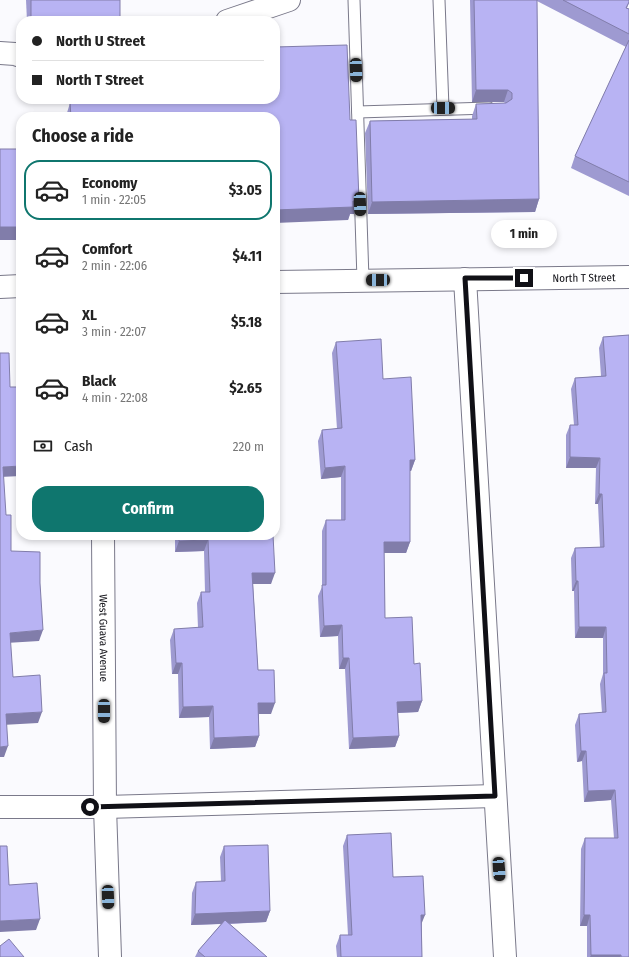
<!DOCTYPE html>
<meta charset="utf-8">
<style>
:root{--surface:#fff;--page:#f6f6f6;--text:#222;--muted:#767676;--line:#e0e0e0;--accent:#0f766e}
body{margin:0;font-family:"Fira Sans Condensed",sans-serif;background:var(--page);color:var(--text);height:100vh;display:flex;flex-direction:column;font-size:15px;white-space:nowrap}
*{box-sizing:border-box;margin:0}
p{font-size:13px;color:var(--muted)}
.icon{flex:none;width:22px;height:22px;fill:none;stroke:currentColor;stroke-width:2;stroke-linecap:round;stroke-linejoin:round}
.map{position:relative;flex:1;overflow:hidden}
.details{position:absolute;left:16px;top:112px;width:264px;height:428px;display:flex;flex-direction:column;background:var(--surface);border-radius:16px;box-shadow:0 2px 6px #0003}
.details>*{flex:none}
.hud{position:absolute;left:16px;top:16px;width:264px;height:88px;border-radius:16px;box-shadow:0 2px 6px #0003;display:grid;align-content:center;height:88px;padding:0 16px;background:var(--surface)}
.end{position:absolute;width:18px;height:18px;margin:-9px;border:5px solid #101016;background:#fff;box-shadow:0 0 0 2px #fff}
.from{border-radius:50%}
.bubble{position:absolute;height:28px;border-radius:14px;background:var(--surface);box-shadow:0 2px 6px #0003;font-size:13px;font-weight:700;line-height:28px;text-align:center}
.car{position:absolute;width:12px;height:24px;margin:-12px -6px;border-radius:5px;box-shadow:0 0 3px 1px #0007;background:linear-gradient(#222 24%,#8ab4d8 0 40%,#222 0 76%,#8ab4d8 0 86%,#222 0)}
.hud b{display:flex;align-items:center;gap:14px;height:38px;font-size:15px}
.hud b+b{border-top:1px solid var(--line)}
.hud i{width:10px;height:10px;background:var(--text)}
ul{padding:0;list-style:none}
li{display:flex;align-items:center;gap:12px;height:60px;margin:0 8px 6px;padding:0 8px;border:2px solid transparent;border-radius:16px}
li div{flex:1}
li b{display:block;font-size:15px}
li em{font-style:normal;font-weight:700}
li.current{border-color:var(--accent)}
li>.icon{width:36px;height:36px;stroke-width:1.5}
h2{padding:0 16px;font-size:18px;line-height:48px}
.pay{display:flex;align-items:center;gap:10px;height:44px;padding:0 16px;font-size:15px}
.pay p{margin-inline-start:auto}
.primary-button{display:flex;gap:8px;margin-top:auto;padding:8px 16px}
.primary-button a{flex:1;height:46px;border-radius:16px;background:var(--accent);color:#fff;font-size:16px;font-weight:700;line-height:46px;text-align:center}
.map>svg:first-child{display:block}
</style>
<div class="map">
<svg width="629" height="957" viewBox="0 0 629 957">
<rect width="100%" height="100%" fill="#fafafe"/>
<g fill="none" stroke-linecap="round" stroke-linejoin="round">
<defs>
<g id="service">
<polyline points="354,0 363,280"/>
<polyline points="439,0 443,108"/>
<polyline points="358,112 489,108"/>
</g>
<g id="minor">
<polyline points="227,21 289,0"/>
<polyline points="0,53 15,54 21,56"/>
<polyline points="465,279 505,957"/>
<path id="s1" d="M275 282 629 277"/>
<polyline points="0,287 21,286"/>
<path id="s2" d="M103 535 105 807 110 957"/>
<polyline points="0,807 105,807 495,796"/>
</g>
</defs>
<use href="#service" stroke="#7a798a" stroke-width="13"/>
<use href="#minor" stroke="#7a798a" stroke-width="24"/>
<use href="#service" stroke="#fff" stroke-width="11"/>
<use href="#minor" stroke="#fff" stroke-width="22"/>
</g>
<g fill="#9e9ad1">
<polygon points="26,0 120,0 120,21 27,21"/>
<polygon points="470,0 629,0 629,3 627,8 629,9 629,196 571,168 575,156 626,47 537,1 539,199 535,212 368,214 365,133 370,121 472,119 472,116 476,104 505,103 504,102 472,102"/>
<polygon points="70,103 350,120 354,214 350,214 348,220 275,117 66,117 66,116"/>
<polygon points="629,335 629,957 587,957 587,926 580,926 581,849 585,838 614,838 611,800 584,802 582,761 577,762 575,725 579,714 602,713 600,684 603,674 603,638 575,638 574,591 572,591 571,558 575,548 600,547 598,504 595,504 596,468 566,468 566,435 570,425 574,425 571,389 575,378 601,376 599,348 603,337"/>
<polygon points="336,342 383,379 415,460 411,471 410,471 410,542 406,553 384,553 385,618 414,664 422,701 418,712 398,713 399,736 395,747 349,749 345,669 339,669 338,636 320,637 318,596 322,587 322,531 326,520 341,520 341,477 321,479 318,441 322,430 337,429 332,353"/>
<polygon points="175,535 273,535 271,584 253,584 258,670 271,714 259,714 259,736 255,747 210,749 209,717 179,718 178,674 172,674 170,640 174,629 198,628 197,603 201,592 205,592 204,551 175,552"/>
<polygon points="347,835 393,877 422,924 422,957 337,957 336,946 340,935 348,935 343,846"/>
<polygon points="224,846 270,911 266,922 230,924 267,957 195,957 198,951 221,924 191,925 192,893 196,882 221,881 220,857"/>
</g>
<g fill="#817daa">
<polygon points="476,90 508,90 504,102 472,102"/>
<polygon points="539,199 535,212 368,214 372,202"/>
<polygon points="353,201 359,201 354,214 350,214 348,220 275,223 275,210"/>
<rect x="0" y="227" width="21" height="13"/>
<polygon points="570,457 600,458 596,468 566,468"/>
<polygon points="410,460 415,460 411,471 406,471"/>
<polygon points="21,466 21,476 0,477 3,467"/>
<polygon points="345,466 341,477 321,479 325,468"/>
<polygon points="599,494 602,494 598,504 595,504"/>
<polygon points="208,540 204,551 175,552 179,541"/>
<polygon points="384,542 410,542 406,553 380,553"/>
<polygon points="252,573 275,573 271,584 248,584"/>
<polygon points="576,581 578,581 574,591 572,591"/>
<polygon points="342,625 338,636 320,637 324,626"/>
<polygon points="579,627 606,627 603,638 575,638"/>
<polygon points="43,630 39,641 6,643 10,633"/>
<polygon points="343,658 349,658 345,669 339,669"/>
<polygon points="176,663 182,663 178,674 172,674"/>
<polygon points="422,701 418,712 393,713 397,702"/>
<polygon points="258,703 275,703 271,714 254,714"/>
<polygon points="213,706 209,717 179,718 183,707"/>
<polygon points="42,712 38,723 2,725 6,714"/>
<polygon points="259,736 255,747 210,749 214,738"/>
<polygon points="399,736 395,747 349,749 353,738"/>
<polygon points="8,746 4,757 0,757 0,747"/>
<polygon points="581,751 586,751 582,761 577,762"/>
<polygon points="615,790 611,800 584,802 588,791"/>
<polygon points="270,911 266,922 191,925 195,914"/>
<polygon points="421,915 425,915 421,925"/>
<polygon points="584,915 590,915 587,926 580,926"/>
<polygon points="40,919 36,930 0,932 0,921"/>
<polygon points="591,955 621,955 620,957 590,957"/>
</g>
<g fill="#b8b3f3" stroke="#817daa">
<rect x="31" y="0" width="89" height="21"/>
<polygon points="474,0 537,0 539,199 372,202 370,121 477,119 476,104 506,103 512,99 512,93 508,90 476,90"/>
<polygon points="563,0 629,0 629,2 626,8 629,9 629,34"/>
<polygon points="629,40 629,182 575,156"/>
<polygon points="347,45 350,120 356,120 359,201 353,201 353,207 275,210 275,117 71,117 70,103 133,99 275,99 275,47"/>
<rect x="0" y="149" width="21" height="78"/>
<polygon points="629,335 629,957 621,957 621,955 591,955 590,915 584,915 585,838 618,838 615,790 588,791 586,751 581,751 579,714 606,712 604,673 607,673 606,627 579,627 578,581 576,581 575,548 604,547 602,494 599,494 600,458 570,457 570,425 578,425 575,378 606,376 603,337"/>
<polygon points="381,339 383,379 411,377 415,460 410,460 410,542 384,542 385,618 412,617 414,664 420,663 422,701 397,702 399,736 353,738 349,658 343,658 342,625 324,626 322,585 326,585 326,520 345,520 345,466 325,468 322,430 342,428 336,342"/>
<polygon points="0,353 9,353 10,387 21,387 21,466 3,467 6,515 11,515 11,551 40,552 40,583 43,630 10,633 13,677 40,675 42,712 6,714 8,746 0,747"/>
<polygon points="179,535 273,535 275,573 252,573 258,670 274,670 275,703 258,703 259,736 214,738 213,706 183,707 182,663 176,663 174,629 203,627 201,592 210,592 208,540 179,541"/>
<polygon points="391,833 393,877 423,876 425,915 421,915 422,957 341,957 340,935 352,935 347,835"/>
<polygon points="268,845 270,911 195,914 196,882 225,881 224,846"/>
<polygon points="0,846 7,846 9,885 37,883 40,919 0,921"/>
<polygon points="225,920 267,957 205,957 198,951"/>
<polygon points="9,939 24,957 0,957 0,946"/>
</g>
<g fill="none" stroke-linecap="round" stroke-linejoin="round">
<polyline stroke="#101016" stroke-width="5" points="90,807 495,796 465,278 524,278"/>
</g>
<g text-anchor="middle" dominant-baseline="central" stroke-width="3" stroke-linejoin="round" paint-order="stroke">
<g font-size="11" fill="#101016" stroke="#fff">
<text stroke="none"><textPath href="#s1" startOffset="309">North T Street</textPath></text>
<text stroke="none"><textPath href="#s2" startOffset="103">West Guava Avenue</textPath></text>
</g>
</g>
</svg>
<i class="end from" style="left:90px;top:807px"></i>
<i class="end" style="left:524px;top:278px"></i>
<div class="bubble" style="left:491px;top:220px;width:66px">1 min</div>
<i class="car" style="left:356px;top:70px;rotate:178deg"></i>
<i class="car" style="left:443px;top:108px;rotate:90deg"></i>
<i class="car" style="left:360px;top:204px;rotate:178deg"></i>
<i class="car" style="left:378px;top:280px;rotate:269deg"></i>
<i class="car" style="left:104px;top:711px;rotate:180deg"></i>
<i class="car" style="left:499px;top:869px;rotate:176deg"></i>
<i class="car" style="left:108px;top:897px;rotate:178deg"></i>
<div class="hud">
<b><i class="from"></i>North U Street</b>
<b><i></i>North T Street</b>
</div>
<section class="details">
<h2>Choose a ride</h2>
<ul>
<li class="current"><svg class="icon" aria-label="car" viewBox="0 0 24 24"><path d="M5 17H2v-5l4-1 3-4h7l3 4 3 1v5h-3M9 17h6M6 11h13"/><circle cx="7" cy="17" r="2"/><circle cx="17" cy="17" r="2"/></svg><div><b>Economy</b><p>1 min · 22:05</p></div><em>$3.05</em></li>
<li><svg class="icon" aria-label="car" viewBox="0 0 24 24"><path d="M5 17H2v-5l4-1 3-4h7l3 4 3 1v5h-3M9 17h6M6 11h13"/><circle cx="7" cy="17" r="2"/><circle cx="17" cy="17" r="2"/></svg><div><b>Comfort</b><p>2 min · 22:06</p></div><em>$4.11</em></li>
<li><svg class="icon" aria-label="car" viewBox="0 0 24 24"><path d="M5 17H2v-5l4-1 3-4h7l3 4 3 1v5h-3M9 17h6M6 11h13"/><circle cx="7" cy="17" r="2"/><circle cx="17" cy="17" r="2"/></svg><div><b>XL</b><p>3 min · 22:07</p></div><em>$5.18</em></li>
<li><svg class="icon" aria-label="car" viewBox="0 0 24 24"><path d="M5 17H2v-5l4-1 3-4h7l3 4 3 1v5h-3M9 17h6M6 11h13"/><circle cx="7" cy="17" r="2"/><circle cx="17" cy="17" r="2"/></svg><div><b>Black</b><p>4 min · 22:08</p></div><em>$2.65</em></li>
</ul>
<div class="pay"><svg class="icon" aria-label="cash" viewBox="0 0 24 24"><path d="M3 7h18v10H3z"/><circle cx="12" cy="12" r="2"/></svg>Cash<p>220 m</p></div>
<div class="primary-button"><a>Confirm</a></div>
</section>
</div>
